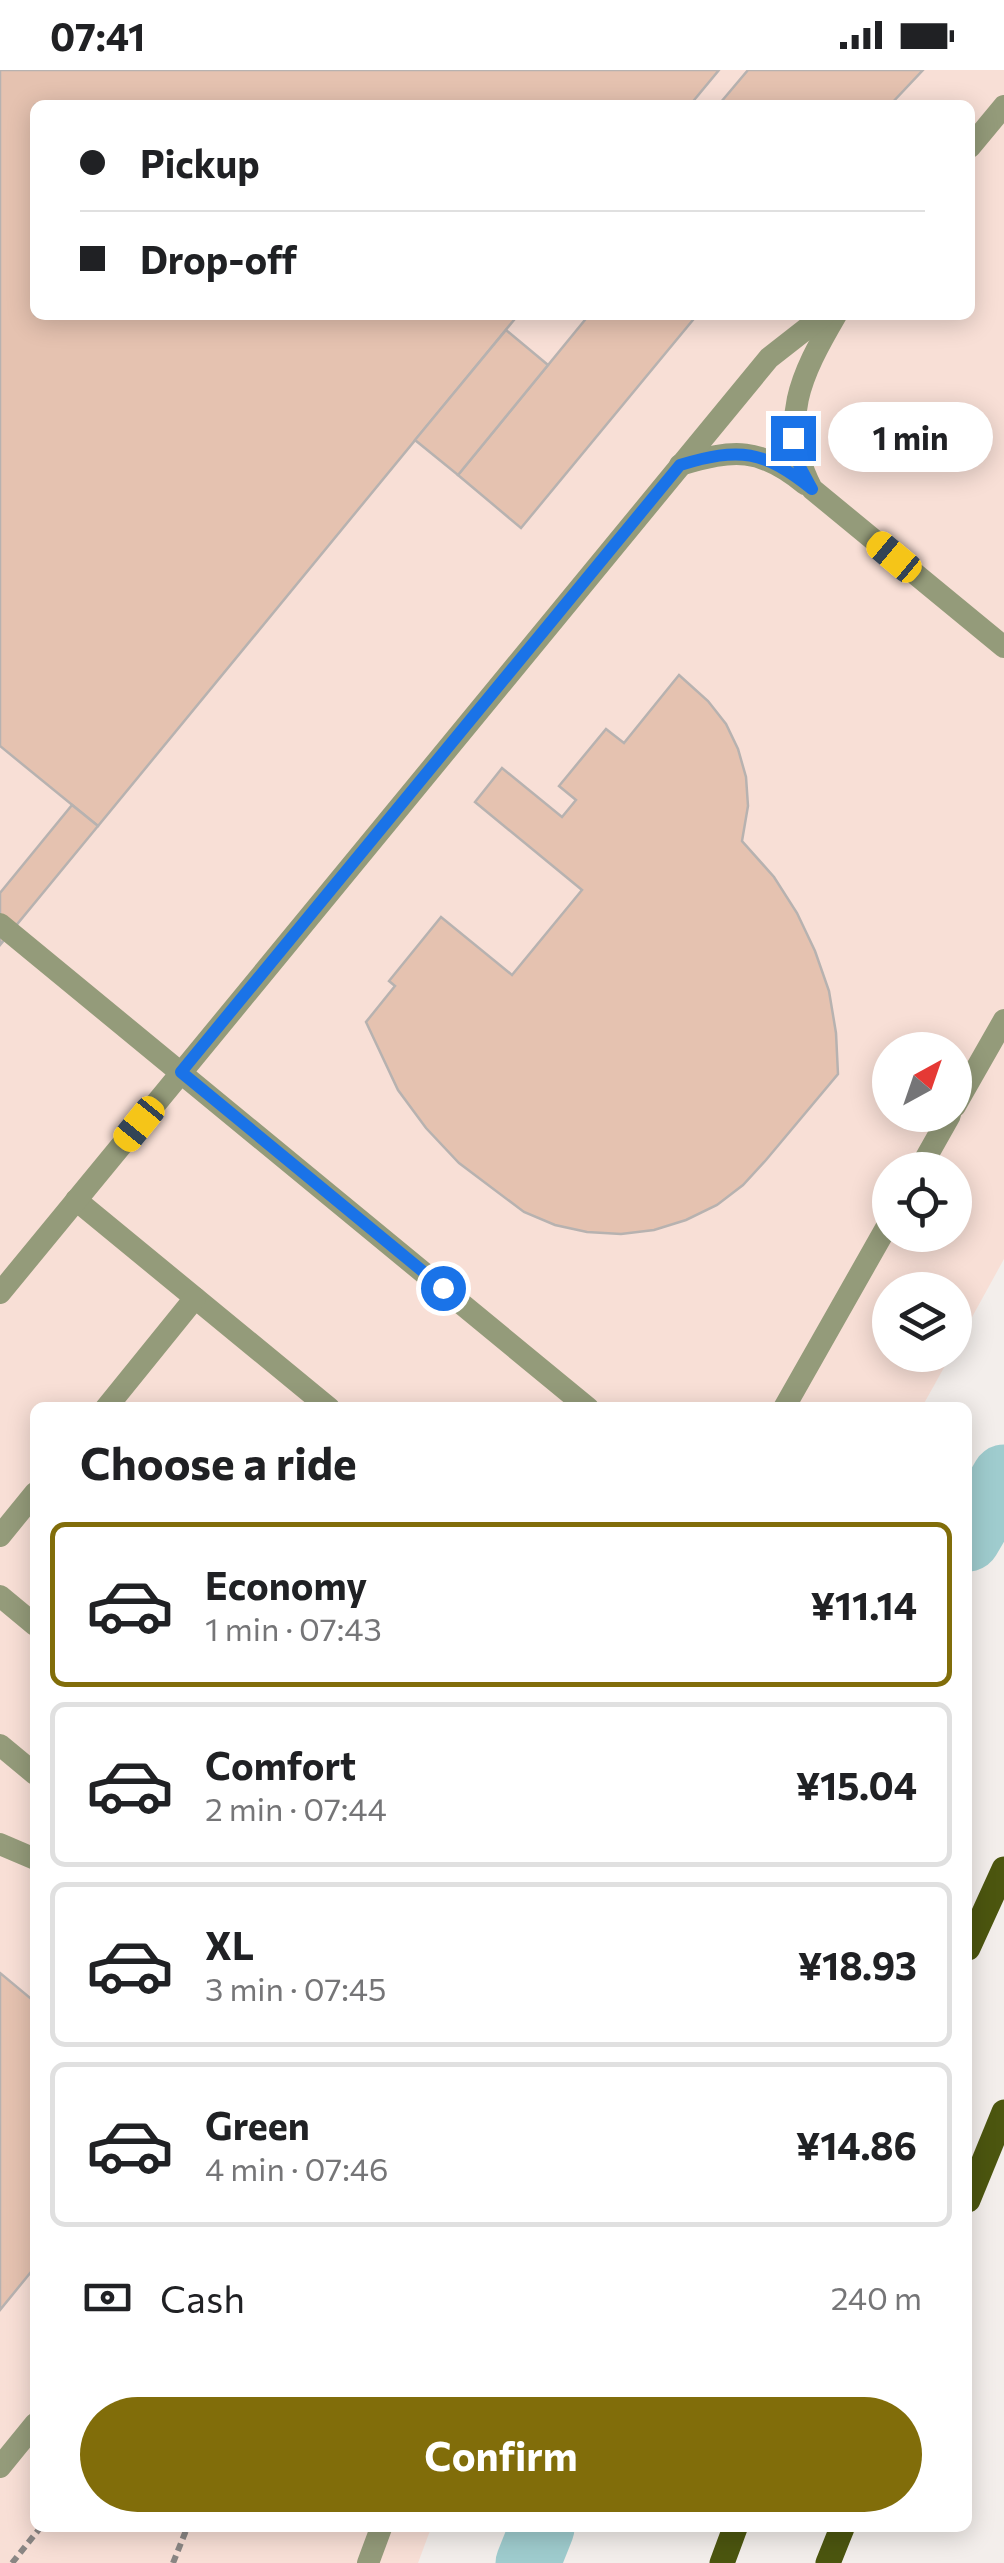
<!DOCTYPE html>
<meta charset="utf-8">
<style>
:root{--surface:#fff;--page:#f6f6f6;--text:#202124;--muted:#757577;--line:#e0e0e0;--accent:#816d0a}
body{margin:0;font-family:Commissioner,sans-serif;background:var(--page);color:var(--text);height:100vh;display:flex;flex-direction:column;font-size:38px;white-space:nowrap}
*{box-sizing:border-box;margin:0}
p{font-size:32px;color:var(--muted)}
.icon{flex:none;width:55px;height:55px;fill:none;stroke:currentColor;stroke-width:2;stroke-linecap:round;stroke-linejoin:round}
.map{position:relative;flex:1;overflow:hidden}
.drawer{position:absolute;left:30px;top:1332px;width:942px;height:1130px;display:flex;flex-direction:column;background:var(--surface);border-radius:15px;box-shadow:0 5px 25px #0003}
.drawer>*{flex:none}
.hud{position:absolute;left:30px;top:30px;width:945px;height:220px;border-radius:15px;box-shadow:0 5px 25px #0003;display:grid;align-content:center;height:220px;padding:0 50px;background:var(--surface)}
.needle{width:65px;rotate:40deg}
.tools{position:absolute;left:872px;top:962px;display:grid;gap:20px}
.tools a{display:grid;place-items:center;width:100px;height:100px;border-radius:50%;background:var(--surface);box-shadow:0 5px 25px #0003;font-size:50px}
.end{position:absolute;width:45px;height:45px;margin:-22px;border:12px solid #1a73e8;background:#fff;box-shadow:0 0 0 5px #fff}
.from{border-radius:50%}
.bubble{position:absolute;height:70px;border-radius:35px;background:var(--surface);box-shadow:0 5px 25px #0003;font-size:32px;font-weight:700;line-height:70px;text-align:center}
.car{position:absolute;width:30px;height:60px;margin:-30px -15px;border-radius:12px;box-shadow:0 0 8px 2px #0007;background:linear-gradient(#f5c518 24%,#345 0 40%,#f5c518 0 76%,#345 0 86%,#f5c518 0)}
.hud b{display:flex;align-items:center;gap:35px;height:95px;font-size:38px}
.hud b+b{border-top:2px solid var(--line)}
.hud i{width:25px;height:25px;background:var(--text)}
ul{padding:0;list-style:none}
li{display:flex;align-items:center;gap:30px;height:165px;margin:0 20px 15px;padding:0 30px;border:5px solid var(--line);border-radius:15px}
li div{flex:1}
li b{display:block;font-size:38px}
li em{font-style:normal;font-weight:700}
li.current{border-color:var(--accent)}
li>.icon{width:90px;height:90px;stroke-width:1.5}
h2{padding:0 50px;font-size:45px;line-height:120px}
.pay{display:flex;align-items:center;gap:25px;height:110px;padding:0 50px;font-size:38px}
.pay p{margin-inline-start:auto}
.action{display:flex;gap:20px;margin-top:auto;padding:20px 50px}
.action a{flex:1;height:115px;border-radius:60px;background:var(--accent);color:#fff;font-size:40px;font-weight:700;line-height:115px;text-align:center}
.status{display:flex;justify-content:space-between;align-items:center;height:70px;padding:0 50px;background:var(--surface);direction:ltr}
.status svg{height:28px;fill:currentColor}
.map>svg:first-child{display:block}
</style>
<div class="status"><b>07:41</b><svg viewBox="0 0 49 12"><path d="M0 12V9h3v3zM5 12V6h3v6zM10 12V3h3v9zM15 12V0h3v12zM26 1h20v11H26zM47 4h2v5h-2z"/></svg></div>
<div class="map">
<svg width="1004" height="2493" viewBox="0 0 1004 2493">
<rect width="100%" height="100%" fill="#f3eeeb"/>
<path fill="#f8dfd6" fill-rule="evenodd" d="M0 0H1004V1189L955 1278V1220H890V1285H951L922 1337 35 1338V2458H431L418 2493H0ZM35 35H970V245H35ZM890 980H955V1045H890ZM890 1100H955V1165H890Z"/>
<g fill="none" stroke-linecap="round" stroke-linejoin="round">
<g stroke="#9fccce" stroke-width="65">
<polyline points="968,1469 1004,1407"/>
<polyline points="528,2493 542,2458"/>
</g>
</g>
<g fill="#e5c2b0" stroke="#b7b2b0" stroke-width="2.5">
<polygon points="0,0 719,0 690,35 35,35 35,245 518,245 98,756 0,676"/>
<polygon points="748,0 923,0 890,35 725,35 721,32"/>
<polygon points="589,245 697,245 521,458 458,405"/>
<polygon points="506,260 548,295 458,405 415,370"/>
<polygon points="679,605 708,631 726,654 738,679 746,707 748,736 742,771 774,807 797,843 815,881 829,921 836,963 838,1004 766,1090 743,1115 717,1135 686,1150 654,1160 621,1164 587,1162 555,1155 524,1142 459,1093 426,1058 398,1020 366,952 395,916 389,911 441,847 512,905 582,820 475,732 502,698 562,747 576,730 559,716 606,659 624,673"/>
<polygon points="72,735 98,756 0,875 0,823"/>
<polygon points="0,1903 35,1932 35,2197 0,2240"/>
</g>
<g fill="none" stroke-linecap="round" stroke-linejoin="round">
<g stroke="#8a8684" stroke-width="6" stroke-dasharray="8 5" stroke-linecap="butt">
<polyline points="12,2493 40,2458"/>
<polyline points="173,2493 187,2458"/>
</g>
<g stroke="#949b7a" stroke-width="22">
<polyline points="970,77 1004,36"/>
<path d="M836 245C801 305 777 352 812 419L1004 577"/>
<path d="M680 395C734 379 760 377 805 414"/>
<polyline points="0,854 588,1338"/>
<polyline points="955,1036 1004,950"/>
<polyline points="919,1100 950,1045"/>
<polyline points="76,1130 329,1338"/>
<polyline points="0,1223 769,288 824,245"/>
<polyline points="106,1338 195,1228"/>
<polyline points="784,1338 890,1151"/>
<polyline points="0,1466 35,1423"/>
<polyline points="0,1526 35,1555"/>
<polyline points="0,1675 35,1704"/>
<polyline points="0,1774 35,1789"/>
<polyline points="0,2397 35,2354"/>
<polyline points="368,2493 381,2458"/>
</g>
<g stroke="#4c560f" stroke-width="25">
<polyline points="968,1878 1004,1799"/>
<polyline points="968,2130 1004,2042"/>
<polyline points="722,2493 735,2458"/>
<polyline points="828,2493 842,2458"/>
</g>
</g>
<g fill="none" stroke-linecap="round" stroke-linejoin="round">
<path stroke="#1a73e8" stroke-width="12" d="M443 1218 181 1002 680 395C740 377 763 380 812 419L799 395 793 368"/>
</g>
</svg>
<div class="tools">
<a><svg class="needle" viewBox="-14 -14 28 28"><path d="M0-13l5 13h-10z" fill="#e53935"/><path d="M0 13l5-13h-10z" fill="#757577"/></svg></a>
<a><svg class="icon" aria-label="locate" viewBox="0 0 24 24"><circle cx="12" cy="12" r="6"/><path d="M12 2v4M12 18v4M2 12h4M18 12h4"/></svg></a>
<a><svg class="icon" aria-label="layers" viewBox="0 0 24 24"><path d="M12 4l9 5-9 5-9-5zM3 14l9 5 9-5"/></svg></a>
</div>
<i class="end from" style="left:443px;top:1218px"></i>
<i class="end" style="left:793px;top:368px"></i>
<div class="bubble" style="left:828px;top:332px;width:165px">1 min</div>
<i class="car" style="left:894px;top:487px;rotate:310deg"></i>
<i class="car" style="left:139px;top:1054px;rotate:219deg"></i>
<div class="hud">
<b><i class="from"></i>Pickup</b>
<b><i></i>Drop-off</b>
</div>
<section class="drawer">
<h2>Choose a ride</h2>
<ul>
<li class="current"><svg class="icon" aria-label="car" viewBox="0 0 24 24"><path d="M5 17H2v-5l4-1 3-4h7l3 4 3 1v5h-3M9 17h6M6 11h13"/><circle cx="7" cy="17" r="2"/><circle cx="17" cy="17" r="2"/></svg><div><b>Economy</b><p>1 min · 07:43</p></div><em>¥11.14</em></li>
<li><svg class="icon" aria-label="car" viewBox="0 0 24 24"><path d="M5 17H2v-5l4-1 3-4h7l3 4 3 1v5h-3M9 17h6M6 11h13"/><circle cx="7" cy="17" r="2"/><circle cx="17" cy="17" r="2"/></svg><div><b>Comfort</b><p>2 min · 07:44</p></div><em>¥15.04</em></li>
<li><svg class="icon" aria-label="car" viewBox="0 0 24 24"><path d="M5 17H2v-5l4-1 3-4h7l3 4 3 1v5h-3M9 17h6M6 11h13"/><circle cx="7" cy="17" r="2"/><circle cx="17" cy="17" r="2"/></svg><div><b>XL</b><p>3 min · 07:45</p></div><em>¥18.93</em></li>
<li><svg class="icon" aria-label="car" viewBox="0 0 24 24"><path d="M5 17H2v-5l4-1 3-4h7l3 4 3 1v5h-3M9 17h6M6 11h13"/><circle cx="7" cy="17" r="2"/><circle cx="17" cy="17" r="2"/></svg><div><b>Green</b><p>4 min · 07:46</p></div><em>¥14.86</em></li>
</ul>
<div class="pay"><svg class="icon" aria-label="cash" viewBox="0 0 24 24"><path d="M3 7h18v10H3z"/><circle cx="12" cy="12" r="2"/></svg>Cash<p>240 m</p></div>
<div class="action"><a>Confirm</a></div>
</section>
</div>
